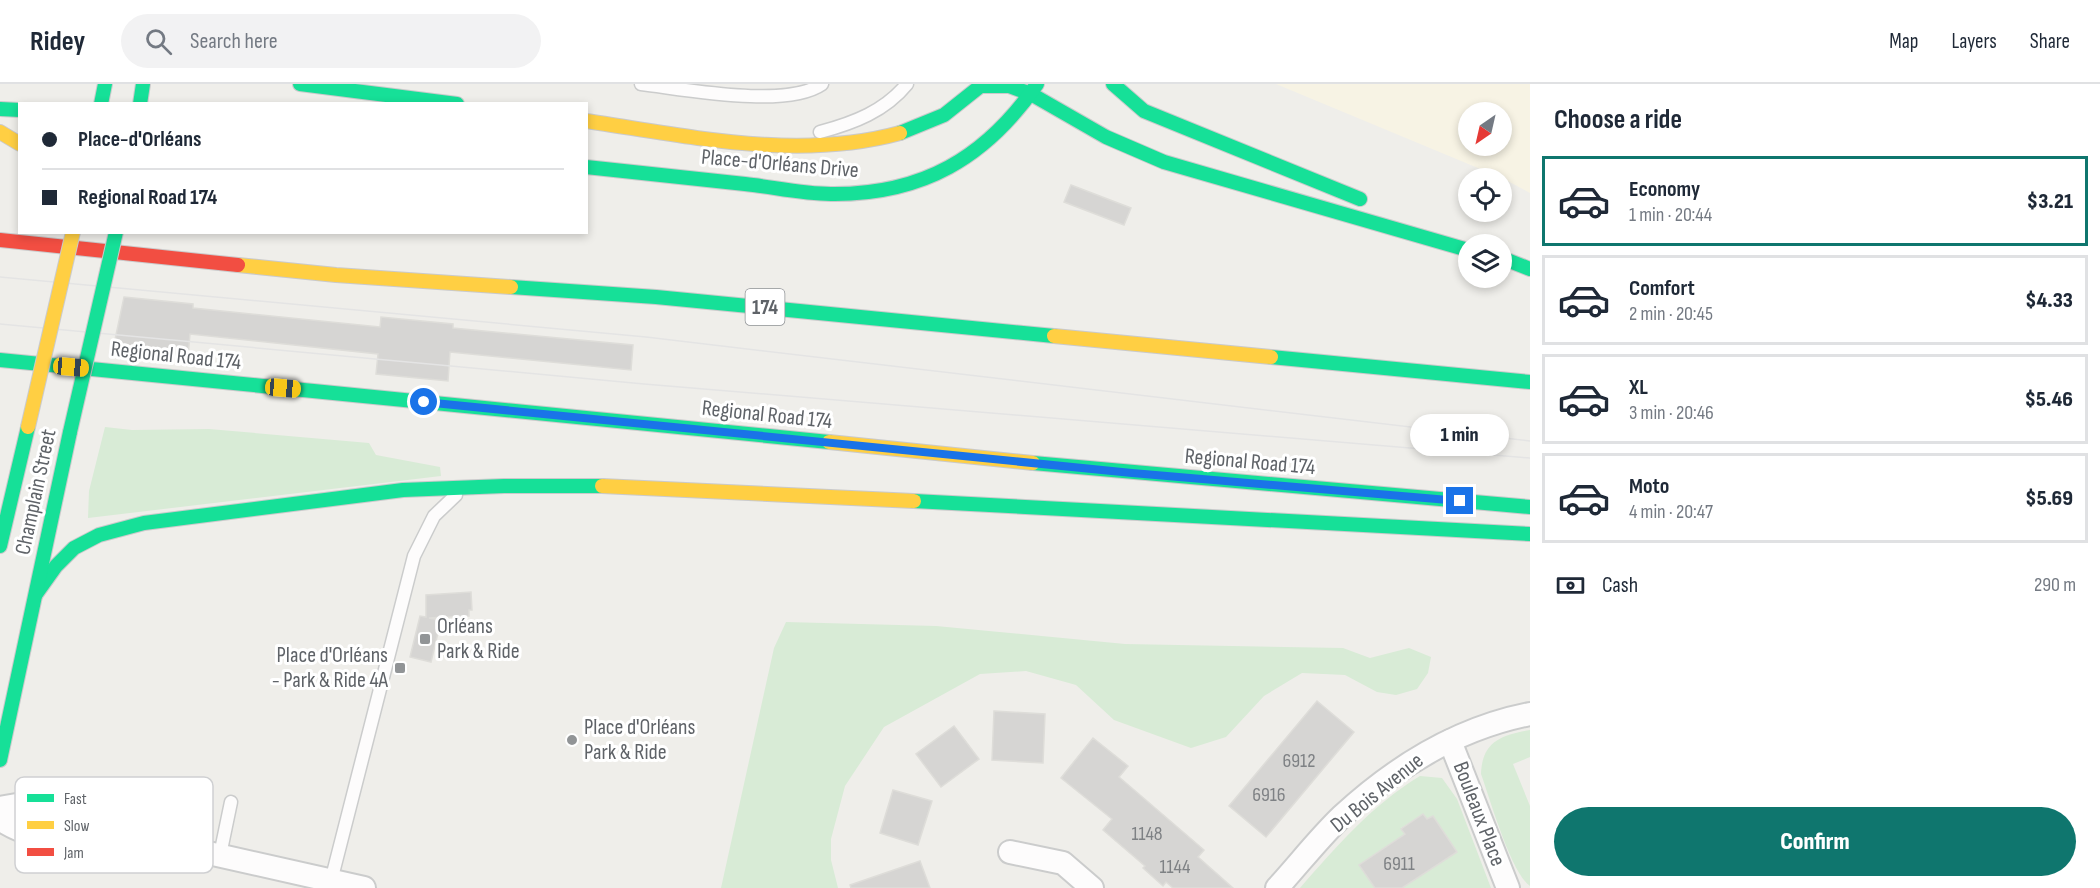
<!DOCTYPE html>
<meta charset="utf-8">
<style>
:root{--surface:#fff;--page:#f2f2f3;--text:#1f2937;--muted:#747a83;--line:#e0e1e3;--accent:#0f766e}
body{margin:0;font-family:"Sofia Sans Condensed",sans-serif;background:var(--page);color:var(--text);height:100vh;display:flex;flex-direction:column;font-size:22px;white-space:nowrap}
*{box-sizing:border-box;margin:0}
p{font-size:20px;color:var(--muted)}
.icon{flex:none;width:33px;height:33px;fill:none;stroke:currentColor;stroke-width:2;stroke-linecap:round;stroke-linejoin:round}
.map{position:relative;flex:1;overflow:hidden}
.side{display:flex;flex-direction:column;background:var(--surface);width:570px}
.side>*{flex:none}
.top-card{position:absolute;left:18px;top:18px;width:570px;height:132px;border-radius:0px;box-shadow:0 3px 9px #0003;display:grid;align-content:center;height:132px;padding:0 24px;background:var(--surface)}
.needle{width:39px;rotate:214deg}
.buttons{position:absolute;left:1458px;top:18px;display:grid;gap:12px}
.buttons a{display:grid;place-items:center;width:54px;height:54px;border-radius:50%;background:var(--surface);box-shadow:0 3px 9px #0003;font-size:30px}
.end{position:absolute;width:27px;height:27px;margin:-14px;border:8px solid #1a73e8;background:#fff;box-shadow:0 0 0 3px #fff}
.from{border-radius:50%}
.bubble{position:absolute;height:42px;border-radius:21px;background:var(--surface);box-shadow:0 3px 9px #0003;font-size:20px;font-weight:800;line-height:42px;text-align:center}
.car{position:absolute;width:18px;height:36px;margin:-18px -9px;border-radius:8px;box-shadow:0 0 4px 2px #0007;background:linear-gradient(#f5c518 24%,#345 0 40%,#f5c518 0 76%,#345 0 86%,#f5c518 0)}
.top-card b{display:flex;align-items:center;gap:21px;height:57px;font-size:22px}
.top-card b+b{border-top:2px solid var(--line)}
.top-card i{width:15px;height:15px;background:var(--text)}
ul{padding:0;list-style:none}
li{display:flex;align-items:center;gap:18px;height:90px;margin:0 12px 9px;padding:0 12px;border:3px solid var(--line);border-radius:0px}
li div{flex:1}
li b{display:block;font-size:22px}
li em{font-style:normal;font-weight:800}
li.active{border-color:var(--accent)}
li>.icon{width:54px;height:54px;stroke-width:1.5}
h2{padding:0 24px;font-size:27px;line-height:72px}
.pay{display:flex;align-items:center;gap:15px;height:66px;padding:0 24px;font-size:22px}
.pay p{margin-inline-start:auto}
.cta{display:flex;gap:12px;margin-top:auto;padding:12px 24px}
.cta a{flex:1;height:69px;border-radius:36px;background:var(--accent);color:#fff;font-size:24px;font-weight:800;line-height:69px;text-align:center}
header{display:flex;align-items:center;gap:36px;box-sizing:border-box;height:84px;padding:0 30px;background:var(--surface);border-bottom:2px solid var(--line)}
header strong{font-size:28px}
nav{display:flex;gap:33px;margin-inline-start:auto;font-size:21px}
.search{width:420px;height:54px;background:var(--page);display:flex;align-items:center;gap:15px;box-sizing:border-box;padding:0 21px;border-radius:33px;color:var(--muted);font-size:22px}
main{display:flex;flex:1;min-height:0}
.map>svg:first-child{display:block}
</style>
<header>
<strong>Ridey</strong>
<div class="search"><svg class="icon" aria-label="search" viewBox="0 0 24 24"><circle cx="10" cy="10" r="6"/><path d="M15 15l6 6"/></svg>Search here</div>
<nav><a>Map</a><a>Layers</a><a>Share</a></nav>
</header>
<main>
<div class="map">
<svg width="1530" height="804" viewBox="0 0 1530 804">
<rect width="100%" height="100%" fill="#efeeea"/>
<path fill="#f7f3e4" fill-rule="evenodd" d="M1276 0H1530V109L1502 94ZM1468 28H1502V62H1468Z"/>
<g fill="#d8ebd6">
<polygon points="105,343 132,346 209,345 369,359 376,371 440,383 441,392 88,434 89,407"/>
<polygon points="786,538 936,542 1125,560 1343,564 1370,574 1409,564 1431,573 1428,589 1417,605 1396,611 1377,608 1345,591 1302,589 1264,612 1226,653 1191,664 1114,636 1076,601 1026,587 980,590 884,643 845,702 831,755 831,776 838,804 721,804 774,564"/>
<path d="M1530 646V673L1513 680 1530 722V802C1511 789 1490 715 1481 690 1482 657 1502 651 1530 646Z"/>
<path d="M1420 692 1442 694 1457 715 1491 804H1402L1456 768 1433 732 1427 735 1423 730 1401 744 1405 750 1360 780 1375 804H1300C1336 763 1372 721 1420 692Z"/>
</g>
<g fill="#d6d5d3" stroke="#deddd9" stroke-width="1.5">
<polygon points="1071,101 1131,124 1124,141 1064,118"/>
<polygon points="124,213 193,220 193,224 380,243 381,233 453,240 453,244 633,261 631,286 450,268 448,297 376,290 378,270 190,250 188,272 113,265"/>
<polygon points="471,508 472,526 469,526 469,532 429,534 441,536 431,578 410,573 420,532 426,533 426,511"/>
<polygon points="1317,617 1354,648 1266,753 1229,722"/>
<polygon points="994,627 1045,630 1043,679 992,676"/>
<polygon points="954,642 979,675 941,703 916,670"/>
<polygon points="1093,654 1128,682 1119,693 1204,766 1198,773 1233,804 1173,804 1166,798 1163,802 1143,784 1145,782 1103,746 1112,735 1061,694"/>
<polygon points="893,706 932,717 918,761 880,749"/>
<polygon points="1423,730 1427,735 1433,732 1457,768 1402,804 1375,804 1359,781 1405,750 1401,745"/>
<polygon points="920,777 930,804 851,804 850,801"/>
</g>
<g fill="none" stroke-linecap="round" stroke-linejoin="round">
<defs>
<g id="lane">
<path d="M641 0C684 5 786 25 822 0"/>
<path d="M820 48C854 39 885 27 907 0"/>
<polyline points="220,771 231,718"/>
<polyline points="331,797 414,472 434,432 456,411"/>
</g>
<g id="street">
<polyline points="1450,657 1508,804"/>
<polyline points="0,724 28,719 106,736 164,759 364,804"/>
<path d="M0 735C39 763 118 764 164 759"/>
<polyline points="1010,768 1063,779 1092,804"/>
<path d="M1277 804C1299 780 1319 754 1342 732 1395 683 1459 644 1530 630"/>
</g>
<g id="fast">
<polyline points="300,0 457,20"/>
<polyline points="1113,0 1144,27 1360,115"/>
<polyline points="982,2 1009,2 1031,10 1106,53 1164,78 1468,166"/>
<polyline points="101,20 105,0"/>
<polyline points="140,20 143,0"/>
<polyline points="0,25 20,26"/>
<polyline points="900,49 944,31 983,0"/>
<path d="M586 83C639 89 692 94 745 100 773 103 802 110 831 110 922 111 986 74 1037 0"/>
<polyline points="1502,174 1530,185"/>
<polyline points="511,203 656,213 1054,252"/>
<polyline points="1271,273 1530,298"/>
<polyline points="0,276 829,358"/>
<polyline points="1033,379 1530,423"/>
<polyline points="914,417 1530,450"/>
<polyline points="0,462 28,343"/>
<polyline points="36,510 56,482 74,464 99,451 144,439 403,406 504,402 602,402"/>
<polyline points="0,676 70,348"/>
</g>
<g id="slow">
<path d="M586 37C688 52 798 77 900 49"/>
<polyline points="0,48 20,60"/>
<polyline points="238,181 336,191 511,203"/>
<polyline points="1054,252 1271,273"/>
<polyline points="829,358 1033,379"/>
<polyline points="602,402 914,417"/>
</g>
<polyline id="jam" points="0,156 238,181"/>
</defs>
<use href="#lane" stroke="#cbcccc" stroke-width="15"/>
<use href="#street" stroke="#cbcccc" stroke-width="26"/>
<use href="#fast" stroke="#cacacb" stroke-width="16"/>
<use href="#slow" stroke="#cacacb" stroke-width="16"/>
<use href="#jam" stroke="#cacacb" stroke-width="16"/>
<use href="#lane" stroke="#fdfcfc" stroke-width="12"/>
<use href="#street" stroke="#fdfcfc" stroke-width="22"/>
<use href="#fast" stroke="#16e098" stroke-width="14"/>
<use href="#slow" stroke="#ffcf43" stroke-width="14"/>
<use href="#jam" stroke="#f24e42" stroke-width="14"/>
<g stroke="#e4e4e4" stroke-width="1.5">
<polyline points="0,193 646,253 1530,357"/>
<polyline points="0,240 644,300 1530,374"/>
</g>
<defs>
<polyline id="fast-bridge" points="70,348 116,148"/>
<polyline id="slow-bridge" points="28,343 73,148"/>
</defs>
<use href="#fast-bridge" stroke="#cacacb" stroke-width="16" stroke-linecap="butt"/>
<use href="#slow-bridge" stroke="#cacacb" stroke-width="16" stroke-linecap="butt"/>
<use href="#fast-bridge" stroke="#16e098" stroke-width="14"/>
<use href="#slow-bridge" stroke="#ffcf43" stroke-width="14"/>
</g>
<g fill="none" stroke-linecap="round" stroke-linejoin="round">
<polyline stroke="#1a73e8" stroke-width="8" points="424,318 1132,389 1460,417"/>
</g>
<g fill="#919496" stroke="#fff" stroke-width="2">
<rect x="419" y="549" width="12" height="12" rx="3"/>
<rect x="394" y="578" width="12" height="12" rx="3"/>
<circle cx="572" cy="656" r="6"/>
</g>
<g text-anchor="middle" dominant-baseline="central" stroke-width="6" stroke-linejoin="round" paint-order="stroke">
<g font-size="20" fill="#7e8184">
<text x="1299" y="677">6912</text>
<text x="1269" y="711">6916</text>
<text x="1147" y="750">1148</text>
<text x="1399" y="780">6911</text>
<text x="1175" y="783">1144</text>
</g>
<rect fill="#fff" stroke="#8f9295" stroke-width="1.5" x="745.5" y="205" width="39" height="36" rx="4.5"/>
<g font-size="21" font-weight="bold" fill="#5f6368">
<text x="765" y="223">174</text>
</g>
<g font-size="22" fill="#5f6368" stroke="#fff">
<text transform="translate(780 80) rotate(5)">Place-d'Orléans Drive</text>
<text transform="translate(176 272) rotate(6)">Regional Road 174</text>
<text transform="translate(767 331) rotate(6)">Regional Road 174</text>
<text transform="translate(1250 378) rotate(5)">Regional Road 174</text>
<text transform="translate(36 408) rotate(-78)">Champlain Street</text>
<text transform="translate(1377 709) rotate(-39)">Du Bois Avenue</text>
<text transform="translate(1479 730) rotate(69)">Bouleaux Place</text>
</g>
<g font-size="22" fill="#5f6368" stroke="#fff" text-anchor="start">
<text x="437" y="542">Orléans<tspan x="437" dy="25">Park &amp; Ride</tspan></text>
<text x="388" y="571" text-anchor="end">Place d'Orléans<tspan x="388" dy="25">- Park &amp; Ride 4A</tspan></text>
<text x="584" y="643">Place d'Orléans<tspan x="584" dy="25">Park &amp; Ride</tspan></text>
</g>
</g>
<rect x="15" y="693" width="198" height="96" rx="9" fill="#fff" stroke="#cfd0d2" stroke-width="1.5"/>
<rect x="27" y="710" width="27" height="8" fill="#16e098"/>
<rect x="27" y="737" width="27" height="8" fill="#ffcf43"/>
<rect x="27" y="764" width="27" height="8" fill="#f24e42"/>
<g font-size="16" fill="#5f6368">
<text x="64" y="720">Fast</text>
<text x="64" y="747">Slow</text>
<text x="64" y="774">Jam</text>
</g>
</svg>
<div class="buttons">
<a><svg class="needle" viewBox="-14 -14 28 28"><path d="M0-13l5 13h-10z" fill="#e53935"/><path d="M0 13l5-13h-10z" fill="#747a83"/></svg></a>
<a><svg class="icon" aria-label="locate" viewBox="0 0 24 24"><circle cx="12" cy="12" r="6"/><path d="M12 2v4M12 18v4M2 12h4M18 12h4"/></svg></a>
<a><svg class="icon" aria-label="layers" viewBox="0 0 24 24"><path d="M12 4l9 5-9 5-9-5zM3 14l9 5 9-5"/></svg></a>
</div>
<i class="end from" style="left:424px;top:318px"></i>
<i class="end" style="left:1460px;top:417px"></i>
<div class="bubble" style="left:1410px;top:330px;width:99px">1 min</div>
<i class="car" style="left:71px;top:283px;rotate:95deg"></i>
<i class="car" style="left:283px;top:304px;rotate:95deg"></i>
<div class="top-card">
<b><i class="from"></i>Place-d'Orléans</b>
<b><i></i>Regional Road 174</b>
</div>
</div>
<section class="side">
<h2>Choose a ride</h2>
<ul>
<li class="active"><svg class="icon" aria-label="car" viewBox="0 0 24 24"><path d="M5 17H2v-5l4-1 3-4h7l3 4 3 1v5h-3M9 17h6M6 11h13"/><circle cx="7" cy="17" r="2"/><circle cx="17" cy="17" r="2"/></svg><div><b>Economy</b><p>1 min · 20:44</p></div><em>$3.21</em></li>
<li><svg class="icon" aria-label="car" viewBox="0 0 24 24"><path d="M5 17H2v-5l4-1 3-4h7l3 4 3 1v5h-3M9 17h6M6 11h13"/><circle cx="7" cy="17" r="2"/><circle cx="17" cy="17" r="2"/></svg><div><b>Comfort</b><p>2 min · 20:45</p></div><em>$4.33</em></li>
<li><svg class="icon" aria-label="car" viewBox="0 0 24 24"><path d="M5 17H2v-5l4-1 3-4h7l3 4 3 1v5h-3M9 17h6M6 11h13"/><circle cx="7" cy="17" r="2"/><circle cx="17" cy="17" r="2"/></svg><div><b>XL</b><p>3 min · 20:46</p></div><em>$5.46</em></li>
<li><svg class="icon" aria-label="car" viewBox="0 0 24 24"><path d="M5 17H2v-5l4-1 3-4h7l3 4 3 1v5h-3M9 17h6M6 11h13"/><circle cx="7" cy="17" r="2"/><circle cx="17" cy="17" r="2"/></svg><div><b>Moto</b><p>4 min · 20:47</p></div><em>$5.69</em></li>
</ul>
<div class="pay"><svg class="icon" aria-label="cash" viewBox="0 0 24 24"><path d="M3 7h18v10H3z"/><circle cx="12" cy="12" r="2"/></svg>Cash<p>290 m</p></div>
<div class="cta"><a>Confirm</a></div>
</section>
</main>
